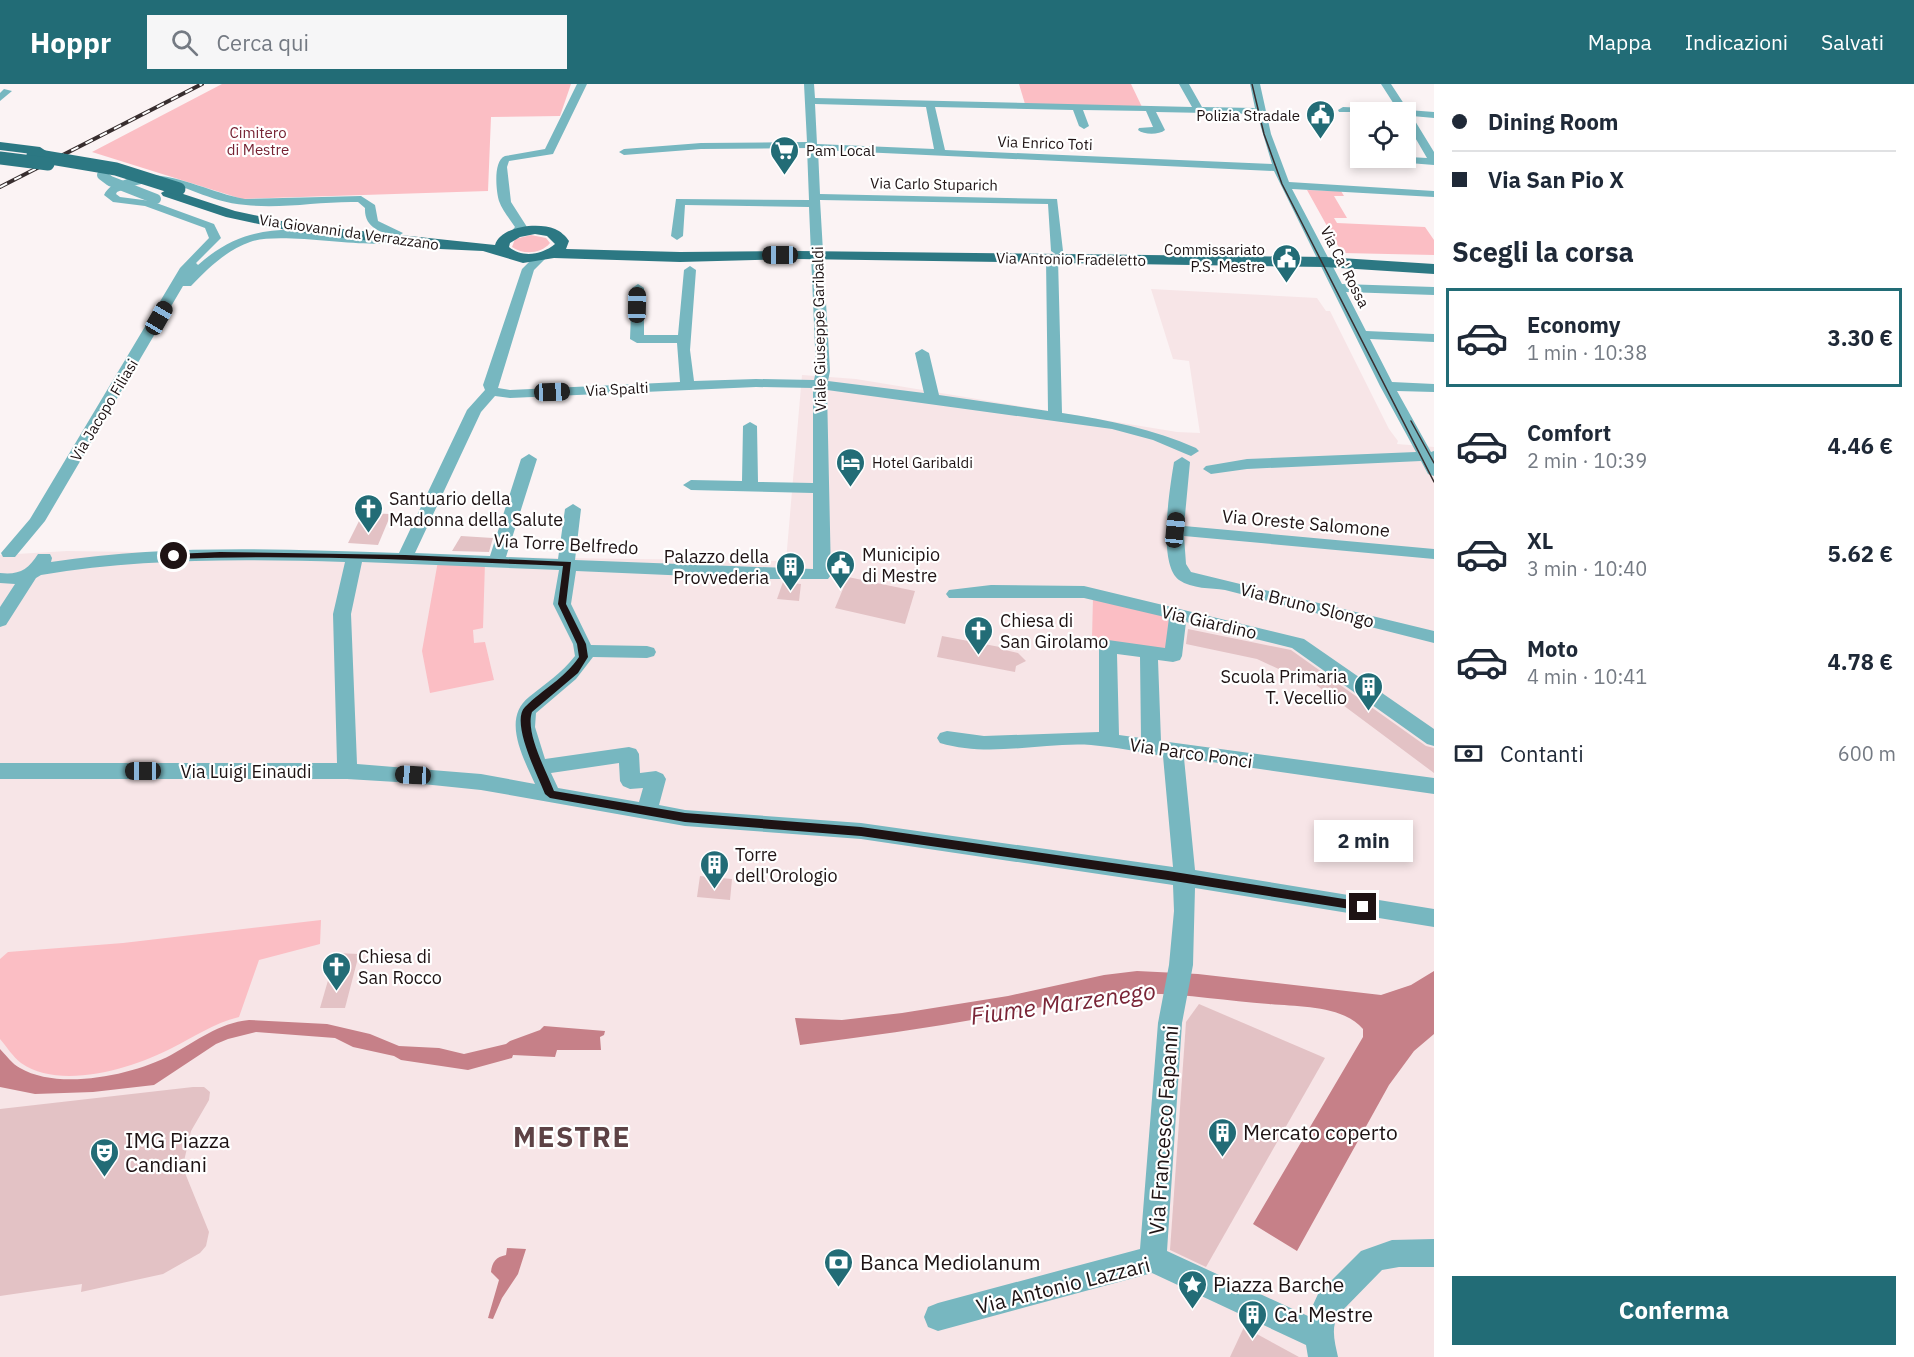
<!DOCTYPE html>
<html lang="it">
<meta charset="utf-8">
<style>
:root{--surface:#fff;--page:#f6f6f7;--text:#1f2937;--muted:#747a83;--line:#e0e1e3;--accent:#226c76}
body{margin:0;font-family:"IBM Plex Sans",sans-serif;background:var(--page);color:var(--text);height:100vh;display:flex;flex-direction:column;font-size:22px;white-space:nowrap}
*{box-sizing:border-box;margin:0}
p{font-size:20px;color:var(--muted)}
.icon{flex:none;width:33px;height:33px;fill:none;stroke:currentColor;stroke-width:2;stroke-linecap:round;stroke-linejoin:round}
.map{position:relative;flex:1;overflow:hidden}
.panel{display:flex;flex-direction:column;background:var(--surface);width:480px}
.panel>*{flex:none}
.guide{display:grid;align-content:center;height:132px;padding:0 18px;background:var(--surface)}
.tools{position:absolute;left:1350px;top:18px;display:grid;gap:12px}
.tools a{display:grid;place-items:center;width:66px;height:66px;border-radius:0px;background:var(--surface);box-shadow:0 3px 9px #0003;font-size:30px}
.end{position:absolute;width:27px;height:27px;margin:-14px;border:8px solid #1e1314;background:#fff;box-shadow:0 0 0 3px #fff}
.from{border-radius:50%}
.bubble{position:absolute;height:42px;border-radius:0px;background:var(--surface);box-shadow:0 3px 9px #0003;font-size:20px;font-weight:800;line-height:42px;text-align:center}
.car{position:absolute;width:18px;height:36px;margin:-18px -9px;border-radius:8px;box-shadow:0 0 4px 2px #0007;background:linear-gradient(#222 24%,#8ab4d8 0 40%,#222 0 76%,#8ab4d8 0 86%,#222 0)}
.guide b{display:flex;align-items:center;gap:21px;height:57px;font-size:22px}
.guide b+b{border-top:2px solid var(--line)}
.guide i{width:15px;height:15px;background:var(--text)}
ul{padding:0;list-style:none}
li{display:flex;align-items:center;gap:18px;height:99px;margin:0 12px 9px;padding:0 6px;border:3px solid transparent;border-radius:0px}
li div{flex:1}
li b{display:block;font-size:22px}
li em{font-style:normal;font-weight:800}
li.active{border-color:var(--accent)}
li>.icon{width:54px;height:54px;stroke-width:1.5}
h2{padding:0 18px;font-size:27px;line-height:72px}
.pay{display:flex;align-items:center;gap:15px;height:66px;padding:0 18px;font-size:22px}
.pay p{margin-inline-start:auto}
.primary-button{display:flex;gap:12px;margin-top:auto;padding:12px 18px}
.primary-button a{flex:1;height:69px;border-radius:0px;background:var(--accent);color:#fff;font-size:24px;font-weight:800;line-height:69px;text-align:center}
header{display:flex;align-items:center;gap:36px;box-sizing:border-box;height:84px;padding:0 30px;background:var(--accent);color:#fff}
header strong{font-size:28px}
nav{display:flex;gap:33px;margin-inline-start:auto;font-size:21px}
.search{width:420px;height:54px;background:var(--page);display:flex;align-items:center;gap:15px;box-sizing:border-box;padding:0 21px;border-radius:0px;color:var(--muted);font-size:22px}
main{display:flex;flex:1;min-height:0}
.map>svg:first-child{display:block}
</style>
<header>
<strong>Hoppr</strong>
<div class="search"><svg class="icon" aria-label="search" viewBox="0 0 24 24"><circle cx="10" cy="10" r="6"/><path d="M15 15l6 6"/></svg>Cerca qui</div>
<nav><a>Mappa</a><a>Indicazioni</a><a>Salvati</a></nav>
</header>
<main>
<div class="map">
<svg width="1434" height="1273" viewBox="0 0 1434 1273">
<rect width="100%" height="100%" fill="#fbf3f4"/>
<polygon fill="#f7e5e7" points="1151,205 1317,214 1326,227 1330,227 1389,345 1398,357 1397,360 1434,363 1434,1273 0,1273 0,471 67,467 786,477 802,291 856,295 1177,348 1200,349 1189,277 1173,275"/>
<g fill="#fbbec4">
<polygon points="222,0 571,0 560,32 491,33 488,107 242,115 92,68"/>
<polygon points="1019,0 1131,0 1142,23 1025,20"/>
<polygon points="1307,106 1341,107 1344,112 1334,112 1347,134 1334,134 1337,139 1425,143 1434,156 1434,171 1342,169"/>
<path d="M531 151 546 154 550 159C541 170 523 171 512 163L515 155Z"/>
<polygon points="438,477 485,478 483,544 473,546 474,559 485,558 494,596 430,609 422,567"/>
<polygon points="1093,513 1171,532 1168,567 1092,555"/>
<path d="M321 836 320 860 259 876 239 933C212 940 196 952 172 964 133 984 61 1007 21 979 13 973 6 962 0 955V875L8 868 123 859Z"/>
</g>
<g fill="#c68088">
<path d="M1137 887 1198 890 1381 911 1411 901 1434 887V950L1414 967 1389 1001 1297 1167 1253 1140 1363 953V945C1342 921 1299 923 1269 920 1224 917 1178 908 1133 910 1084 912 1038 925 989 933 927 944 864 953 800 961L795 934 842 936 902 929 1008 912 1104 891Z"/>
<path d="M249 936 327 940 370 950 399 962 439 964 464 970 506 960 510 957 540 946 544 942 605 947 604 951 600 953 601 966H557L555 973 513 971 512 974 468 986 401 976 394 972 353 963 335 954 256 948 228 955 216 960 154 1001 93 1008 35 1010 0 1003V965C6 971 12 980 20 984 59 1007 133 991 171 971 197 957 218 939 249 936Z"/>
<path d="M507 1164 526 1165 518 1190 502 1214 493 1235 488 1234 499 1196 491 1188C492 1178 496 1173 506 1171Z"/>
</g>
<g fill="#e3c2c5">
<polygon points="363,429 391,430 378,461 348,459"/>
<polygon points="461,452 493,454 489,468 452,467"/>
<polygon points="848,493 915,507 905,540 835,524"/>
<polygon points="783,498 801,500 799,517 777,515"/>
<polygon points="1188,545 1291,566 1426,662 1434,664 1434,689 1296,586 1294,592 1257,575 1186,560"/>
<polygon points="942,552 1005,564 1005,566 1018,569 1026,577 1016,582 1015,588 937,573"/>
<polygon points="700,792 732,795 730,816 697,813"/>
<polygon points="336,869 359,870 345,924 320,924"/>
<polygon points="1199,920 1325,974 1206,1183 1170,1166 1186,938"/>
<polygon points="193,1003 204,1003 210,1008 209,1016 191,1047 184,1077 185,1089 209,1148 206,1162 200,1169 163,1190 81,1208 82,1200 0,1212 0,1025"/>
<polygon points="1244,1243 1299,1273 1230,1273"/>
</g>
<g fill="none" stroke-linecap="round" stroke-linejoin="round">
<g fill="#77b7c0" fill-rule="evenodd">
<path d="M577 0H587L553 70 509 77 507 83 511 118 527 143 520 152H512L510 149 515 143C510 135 502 126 499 117 496 106 493 77 505 72L545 65Z"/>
<path d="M804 0H814L815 14 1192 23 1179 0H1189L1202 23 1255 24 1250 0H1260L1271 50 1289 98 1434 107V113L1292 105 1342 200 1434 203V211L1346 208 1366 247 1434 250V258L1370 255 1392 298 1434 300V308L1397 307 1431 368 1434 367V392L1428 390 1421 377 1247 385 1211 390 1203 385 1206 382 1247 375 1416 368 1380 302 1274 87 818 66 820 110 1057 115 1063 167 1057 171 1051 167 1048 120 820 116 830 287 828 297 924 309 915 269 922 265 929 269 939 311 1048 327 1046 175 1052 171 1058 175 1062 329C1109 336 1153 345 1196 364L1199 367 1191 372 1186 370 1153 356 1112 345 827 306 831 491 828 495H760L576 487 571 520 591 561 647 562 654 564 656 568 654 572 647 574 593 573 576 595 536 629 535 643 545 675 629 663 636 665 639 670 640 689 656 687 663 690 666 695 659 721 685 726 861 739 1173 783 1163 672C1140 668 1115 663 1091 661 1041 658 990 674 940 659L937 654 940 649 947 647 984 652 1099 648V562L1102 558 1108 556 1165 564 1169 534 1084 514H949L946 510 949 506 991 501 1084 502 1304 555 1434 645V662L1427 660 1292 564 1186 538 1182 572 1180 576 1173 578 1158 576 1161 657 1434 694V710L1184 674 1195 786 1434 825V843L1195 804 1193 881 1182 939 1167 1167 1308 1232 1318 1210 1361 1167 1392 1156 1434 1155V1183H1399L1382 1186 1339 1230C1330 1243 1335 1259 1338 1273H1308L1306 1261 1152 1189 938 1247 928 1243 924 1233 928 1223 938 1219 1140 1165 1158 939 1169 881 1174 827 1173 801 861 755 685 742 481 706 413 699 347 695H0V679H337L333 530 345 478C244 475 142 474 41 491L36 494 6 541 0 543V523L15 500 0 499V489C19 491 28 486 38 470H50L52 474 51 478C165 460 283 465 399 469L467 326 485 306 483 301 522 185 538 169 542 168 548 172 534 186 498 304 510 306 680 298 677 259H637L630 255 632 204 638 200 644 204V251H678L684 186 690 182 696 186 690 266 694 297 756 295 814 296 816 287 809 123 685 121 683 152 677 156 671 152 676 115 809 116 807 64 701 65 624 71 619 68 624 65 701 59 807 58ZM815 20 926 23 934 65 817 60ZM935 23 1073 26 1079 42 1084 45 1089 42 1083 26 1146 27 1153 43 1139 44 1138 46C1144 51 1159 51 1165 46L1156 28 1257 30 1272 80 945 66ZM756 303 813 304V399L758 398 757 342 750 338 743 342 742 397 691 396 683 401 691 406 813 409V485L575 476 581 425 573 420 565 425 558 475 506 473 537 375 529 370 521 375 490 472 415 469 481 328 495 312 510 314ZM362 478 559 486 553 520 573 560 575 572C562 589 545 600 529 613 501 635 524 675 535 700L481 690 357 680 351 530ZM1117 570 1140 573 1141 654 1119 651ZM619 679 620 697 623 702 630 705 643 704 639 718 558 704 551 689Z"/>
<polygon points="1381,0 1391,0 1408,26 1434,28 1434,34 1412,32 1434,68 1434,81 1409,79 1404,76 1409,73 1427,74 1406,38 1406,28 1399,28"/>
<polygon points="4,5 12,7 0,17 0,9"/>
<polygon points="1343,23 1391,25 1396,28 1339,28 1338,26"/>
<path d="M149 91C183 92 212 109 245 115L361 112 375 121 378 137 403 149 397 153C381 148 364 144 365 124L358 118C321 117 284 125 246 121 192 117 174 82 117 108L116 110 120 113 151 117 214 140 221 154 196 179 198 181C260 125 316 153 389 152L395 156C381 168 282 146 250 158 227 166 208 184 191 202H183L45 437 15 473H3L1 469 30 435 180 184 209 154 205 144 145 122 113 118 104 111C111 96 135 93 149 91Z"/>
<path d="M1182 373 1190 378 1184 442 1434 465V475L1184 452 1186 480 1191 488 1434 547V559L1225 506C1211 504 1192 505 1179 496 1157 480 1170 403 1174 378Z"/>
</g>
<g fill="#2c7883" fill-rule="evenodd">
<polygon points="0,58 40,63 46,67 40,71 0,66"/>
<path d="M168 105 235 127 295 140 495 161C501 142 538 138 555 145 560 147 566 152 569 157L566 165 680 168 798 167 1325 173 1434 180V190L1325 183 798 175 680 178 554 174 523 179 483 167 440 165 295 148 226 133 163 112 161 109ZM535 150 547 152 555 160C542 171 522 174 509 163L510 159 520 153Z"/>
</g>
<g stroke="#382e2f" stroke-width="1.5">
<polyline points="1252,0 1264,50 1282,100 1434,398"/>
<polyline points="1411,337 1434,379"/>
</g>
<defs>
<polyline id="rail" points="0,103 202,0"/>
</defs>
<use href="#rail" stroke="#382e2f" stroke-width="4"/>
<use href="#rail" stroke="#fff" stroke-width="2" stroke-dasharray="8" stroke-linecap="butt"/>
<polyline stroke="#77b7c0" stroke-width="10" points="102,91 110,97 156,115"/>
<g stroke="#2c7883" stroke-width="13">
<polyline points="33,71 116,85 179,105"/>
<polyline points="0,74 48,80"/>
</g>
</g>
<path fill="#1e1314" d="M220 468 405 471 571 478 566 520 586 560 588 573 578 589 532 628C525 649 546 686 554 707L685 729 861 743 1168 787 1363 818 1369 823 1363 827 1168 796 861 752 685 738 550 714 545 710C538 692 510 638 525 623 543 605 564 595 579 573L577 560 558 520 563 482C434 477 304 470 174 475L170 472 174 470Z"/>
<defs>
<symbol id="civic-pin" viewBox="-11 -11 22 30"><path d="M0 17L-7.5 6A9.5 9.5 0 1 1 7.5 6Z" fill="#226c76" stroke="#fff"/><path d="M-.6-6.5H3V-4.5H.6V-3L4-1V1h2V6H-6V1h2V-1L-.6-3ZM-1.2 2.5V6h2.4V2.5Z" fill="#fff"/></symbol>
<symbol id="supermarket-pin" viewBox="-11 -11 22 30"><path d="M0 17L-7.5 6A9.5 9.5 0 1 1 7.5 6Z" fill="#226c76" stroke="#fff"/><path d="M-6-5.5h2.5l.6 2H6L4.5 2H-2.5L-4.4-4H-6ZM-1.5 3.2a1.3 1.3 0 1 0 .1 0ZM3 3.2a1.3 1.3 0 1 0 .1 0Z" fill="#fff"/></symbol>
<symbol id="hotel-pin" viewBox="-11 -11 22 30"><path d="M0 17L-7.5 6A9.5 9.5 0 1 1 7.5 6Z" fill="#226c76" stroke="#fff"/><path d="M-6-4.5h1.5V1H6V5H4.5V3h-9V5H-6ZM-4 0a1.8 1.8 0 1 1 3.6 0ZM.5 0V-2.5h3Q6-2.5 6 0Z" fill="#fff"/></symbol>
<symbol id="church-pin" viewBox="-11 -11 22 30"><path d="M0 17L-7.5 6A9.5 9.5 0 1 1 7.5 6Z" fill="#226c76" stroke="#fff"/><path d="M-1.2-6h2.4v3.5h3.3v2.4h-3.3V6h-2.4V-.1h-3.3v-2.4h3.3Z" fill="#fff"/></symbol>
<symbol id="building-pin" viewBox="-11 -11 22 30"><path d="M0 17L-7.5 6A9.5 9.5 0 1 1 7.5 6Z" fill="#226c76" stroke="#fff"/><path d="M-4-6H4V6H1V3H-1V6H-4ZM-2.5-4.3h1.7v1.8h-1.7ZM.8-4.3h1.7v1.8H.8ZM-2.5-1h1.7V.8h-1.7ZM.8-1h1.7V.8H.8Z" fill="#fff"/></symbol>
<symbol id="theatre-pin" viewBox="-11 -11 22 30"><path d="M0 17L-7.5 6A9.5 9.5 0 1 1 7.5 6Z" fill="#226c76" stroke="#fff"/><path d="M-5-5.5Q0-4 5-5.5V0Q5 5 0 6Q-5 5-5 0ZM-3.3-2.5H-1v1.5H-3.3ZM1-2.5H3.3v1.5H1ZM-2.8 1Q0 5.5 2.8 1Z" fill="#fff"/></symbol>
<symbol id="bank-pin" viewBox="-11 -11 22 30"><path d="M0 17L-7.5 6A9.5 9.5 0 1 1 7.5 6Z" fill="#226c76" stroke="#fff"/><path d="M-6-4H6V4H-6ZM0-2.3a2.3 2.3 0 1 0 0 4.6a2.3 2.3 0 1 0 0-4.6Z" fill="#fff"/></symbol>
<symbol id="sight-pin" viewBox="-11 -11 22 30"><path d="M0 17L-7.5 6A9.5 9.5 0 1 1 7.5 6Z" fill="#226c76" stroke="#fff"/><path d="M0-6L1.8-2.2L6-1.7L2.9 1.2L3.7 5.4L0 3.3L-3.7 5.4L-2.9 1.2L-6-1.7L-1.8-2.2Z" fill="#fff"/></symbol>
</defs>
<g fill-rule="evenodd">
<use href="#civic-pin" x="1304" y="14" width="33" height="45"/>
<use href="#supermarket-pin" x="768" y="50" width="33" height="45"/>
<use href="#civic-pin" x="1270" y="158" width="33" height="45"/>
<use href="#hotel-pin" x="834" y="362" width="33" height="45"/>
<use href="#church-pin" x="352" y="408" width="33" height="45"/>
<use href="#civic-pin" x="824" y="464" width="33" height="45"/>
<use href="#building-pin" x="774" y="466" width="33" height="45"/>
<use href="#church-pin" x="962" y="530" width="33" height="45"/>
<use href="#building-pin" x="1352" y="586" width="33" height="45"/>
<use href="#building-pin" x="698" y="764" width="33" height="45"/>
<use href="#church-pin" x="320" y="866" width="33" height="45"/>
<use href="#building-pin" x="1206" y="1032" width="33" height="45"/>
<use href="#theatre-pin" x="88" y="1052" width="33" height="45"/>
<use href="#bank-pin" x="822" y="1162" width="33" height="45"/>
<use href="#sight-pin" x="1176" y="1184" width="33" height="45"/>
<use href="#building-pin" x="1236" y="1214" width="33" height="45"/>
</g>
<g text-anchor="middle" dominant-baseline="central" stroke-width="4.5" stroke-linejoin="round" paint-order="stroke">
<g font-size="15" fill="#1e1314" stroke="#fff" text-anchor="end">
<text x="1300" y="31">Polizia Stradale</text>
<text x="806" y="66" text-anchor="start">Pam Local</text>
<text x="1265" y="165">Commissariato<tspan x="1265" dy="17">P.S. Mestre</tspan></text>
<text x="872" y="378" text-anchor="start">Hotel Garibaldi</text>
</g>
<g font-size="15" fill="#772334" stroke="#fff">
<text x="258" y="48">Cimitero<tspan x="258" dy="17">di Mestre</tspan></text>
</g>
<g font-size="15" fill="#1e1314" stroke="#fff">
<text transform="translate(1045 59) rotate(2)">Via Enrico Toti</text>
<text transform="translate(934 100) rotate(1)">Via Carlo Stuparich</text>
<text transform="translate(349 148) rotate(8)">Via Giovanni da Verrazzano</text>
<text transform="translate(1071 175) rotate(1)">Via Antonio Fradeletto</text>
<text transform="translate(1345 183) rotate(63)">Via Ca' Rossa</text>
<text transform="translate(819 245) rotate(-91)">Viale Giuseppe Garibaldi</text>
<text transform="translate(617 305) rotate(-3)">Via Spalti</text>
<text transform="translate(104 326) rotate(-59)">Via Jacopo Filiasi</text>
</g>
<g font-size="18" fill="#1e1314" stroke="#fff" text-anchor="start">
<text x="389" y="414">Santuario della<tspan x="389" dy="21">Madonna della Salute</tspan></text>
<text x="862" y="470">Municipio<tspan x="862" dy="21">di Mestre</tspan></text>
<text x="769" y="472" text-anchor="end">Palazzo della<tspan x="769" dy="21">Provvederia</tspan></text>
<text x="1000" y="536">Chiesa di<tspan x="1000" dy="21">San Girolamo</tspan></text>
<text x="1347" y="592" text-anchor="end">Scuola Primaria<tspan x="1347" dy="21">T. Vecellio</tspan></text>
<text x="735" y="770">Torre<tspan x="735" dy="21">dell'Orologio</tspan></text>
<text x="358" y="872">Chiesa di<tspan x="358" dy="21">San Rocco</tspan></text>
</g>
<g font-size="18" fill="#1e1314" stroke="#fff">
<text transform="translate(1306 439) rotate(5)">Via Oreste Salomone</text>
<text transform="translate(566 460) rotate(3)">Via Torre Belfredo</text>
<text transform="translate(1307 521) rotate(14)">Via Bruno Slongo</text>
<text transform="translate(1209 538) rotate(13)">Via Giardino</text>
<text transform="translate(1191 669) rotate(8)">Via Parco Ponci</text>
<text x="246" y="687">Via Luigi Einaudi</text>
</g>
<g font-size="21" fill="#1e1314" stroke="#fff">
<text transform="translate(1163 1046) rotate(-86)">Via Francesco Fapanni</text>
<text transform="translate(1063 1201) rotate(-14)">Via Antonio Lazzari</text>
</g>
<g font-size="21" fill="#1e1314" stroke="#fff" text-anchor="start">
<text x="1243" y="1048">Mercato coperto</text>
<text x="125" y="1056">IMG Piazza<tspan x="125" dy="24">Candiani</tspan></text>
<text x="860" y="1178">Banca Mediolanum</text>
<text x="1213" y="1200">Piazza Barche</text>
<text x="1274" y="1230">Ca' Mestre</text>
</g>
<g font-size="24" font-style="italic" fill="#7a2537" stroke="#fff">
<text transform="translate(1063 919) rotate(-8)">Fiume Marzenego</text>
</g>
<g font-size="28" font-weight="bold" letter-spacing="1.5" fill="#5d4245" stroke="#fff">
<text x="572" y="1052">MESTRE</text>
</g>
</g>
</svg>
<div class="tools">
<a><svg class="icon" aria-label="locate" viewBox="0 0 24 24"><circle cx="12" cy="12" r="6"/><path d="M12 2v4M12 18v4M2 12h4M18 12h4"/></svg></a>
</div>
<i class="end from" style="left:174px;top:472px"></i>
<i class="end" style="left:1363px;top:823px"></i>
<div class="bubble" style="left:1314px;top:736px;width:99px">2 min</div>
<i class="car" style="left:780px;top:171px;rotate:270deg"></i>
<i class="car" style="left:637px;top:221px;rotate:1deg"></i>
<i class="car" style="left:159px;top:234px;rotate:30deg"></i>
<i class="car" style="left:552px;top:308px;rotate:88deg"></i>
<i class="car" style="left:1175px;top:446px;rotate:6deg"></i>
<i class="car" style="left:143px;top:687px;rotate:270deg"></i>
<i class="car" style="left:413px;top:691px;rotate:273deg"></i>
</div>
<section class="panel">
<div class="guide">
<b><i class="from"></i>Dining Room</b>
<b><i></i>Via San Pio X</b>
</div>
<h2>Scegli la corsa</h2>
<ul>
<li class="active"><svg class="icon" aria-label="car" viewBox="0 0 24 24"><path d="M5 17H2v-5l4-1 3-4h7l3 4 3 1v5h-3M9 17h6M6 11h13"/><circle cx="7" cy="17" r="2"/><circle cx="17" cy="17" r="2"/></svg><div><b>Economy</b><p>1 min · 10:38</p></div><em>3.30 €</em></li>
<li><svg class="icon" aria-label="car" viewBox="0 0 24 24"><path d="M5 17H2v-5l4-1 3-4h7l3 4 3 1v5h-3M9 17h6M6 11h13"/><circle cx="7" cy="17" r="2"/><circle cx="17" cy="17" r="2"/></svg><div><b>Comfort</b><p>2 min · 10:39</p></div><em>4.46 €</em></li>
<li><svg class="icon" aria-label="car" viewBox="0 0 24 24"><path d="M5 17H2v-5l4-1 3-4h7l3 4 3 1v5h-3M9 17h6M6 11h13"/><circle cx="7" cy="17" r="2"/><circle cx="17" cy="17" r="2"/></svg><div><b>XL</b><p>3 min · 10:40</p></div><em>5.62 €</em></li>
<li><svg class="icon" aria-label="car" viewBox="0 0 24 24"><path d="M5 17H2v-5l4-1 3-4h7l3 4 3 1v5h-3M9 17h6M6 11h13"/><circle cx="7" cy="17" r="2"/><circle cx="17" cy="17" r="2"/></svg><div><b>Moto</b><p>4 min · 10:41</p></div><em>4.78 €</em></li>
</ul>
<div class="pay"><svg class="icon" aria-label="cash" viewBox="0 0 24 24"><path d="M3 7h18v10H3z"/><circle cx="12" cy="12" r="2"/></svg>Contanti<p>600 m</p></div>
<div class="primary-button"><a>Conferma</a></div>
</section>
</main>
